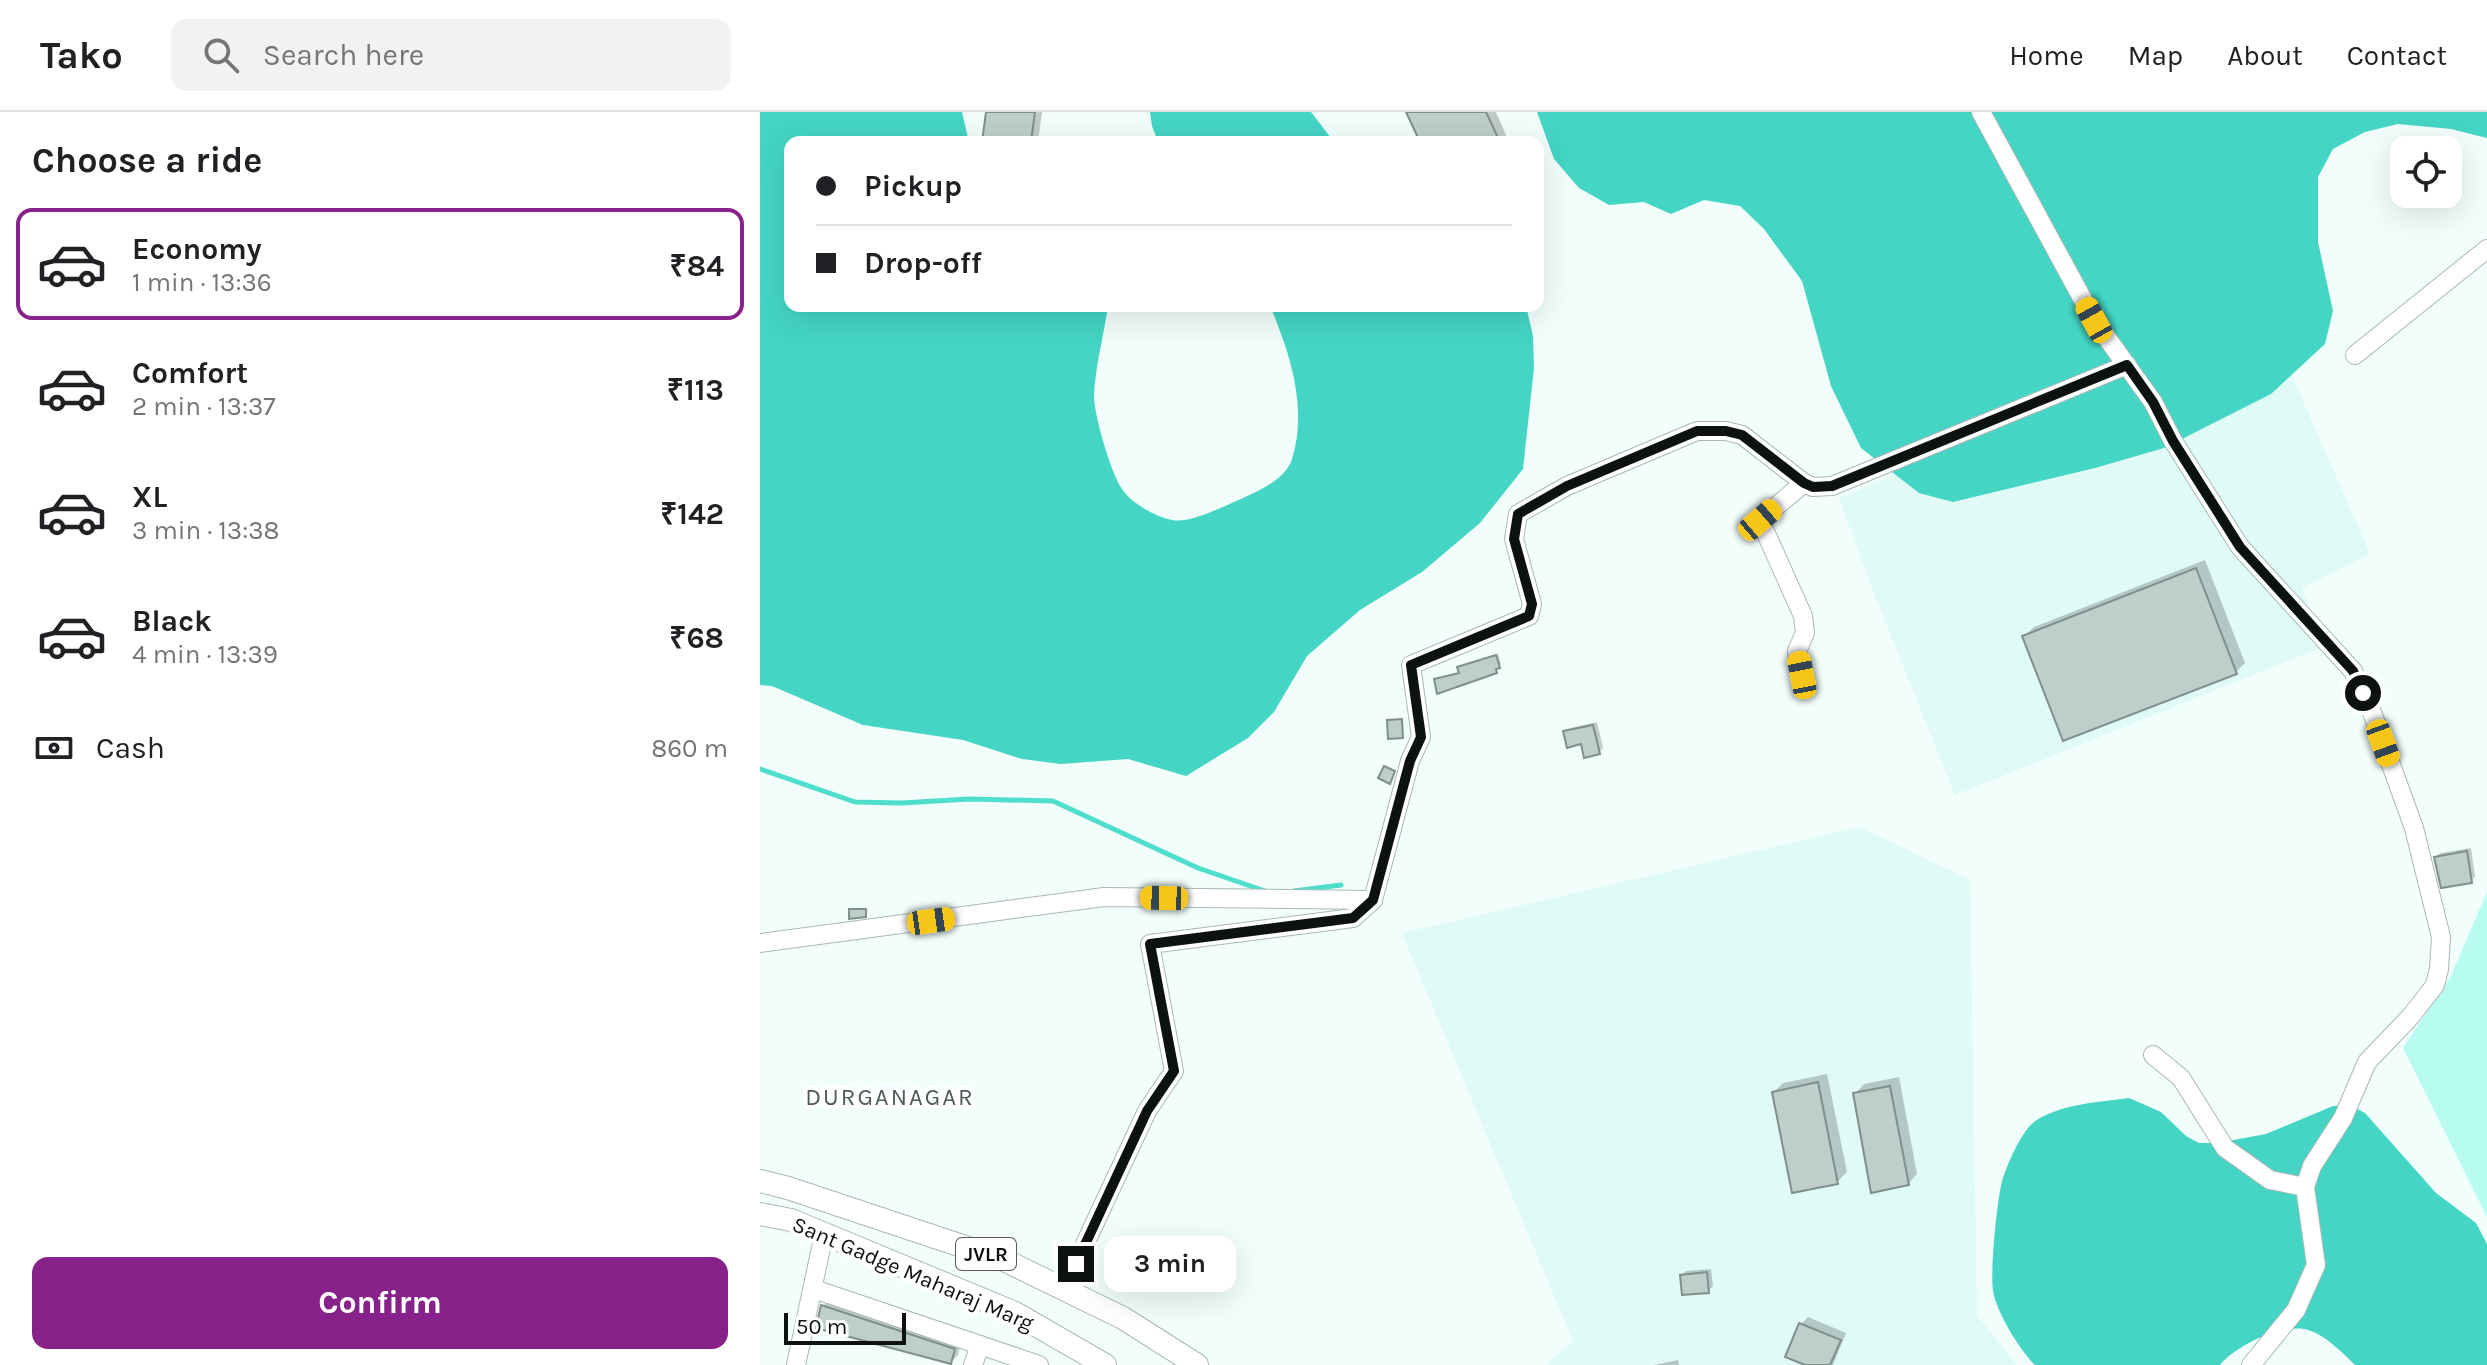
<!DOCTYPE html>
<meta charset="utf-8">
<style>
:root{--surface:#fff;--page:#f2f2f2;--text:#202124;--muted:#757577;--line:#e0e0e0;--accent:#87228a}
body{margin:0;font-family:Karla,sans-serif;background:var(--page);color:var(--text);height:100vh;display:flex;flex-direction:column;font-size:30px;white-space:nowrap}
*{box-sizing:border-box;margin:0}
p{font-size:26px;color:var(--muted)}
.icon{flex:none;width:44px;height:44px;fill:none;stroke:currentColor;stroke-width:2;stroke-linecap:round;stroke-linejoin:round}
.map{position:relative;flex:1;overflow:hidden}
.panel{display:flex;flex-direction:column;background:var(--surface);width:760px}
.panel>*{flex:none}
.hud{position:absolute;left:24px;top:24px;width:760px;height:176px;border-radius:16px;box-shadow:0 8px 32px #0002;display:grid;align-content:center;height:176px;padding:0 32px;background:var(--surface)}
.buttons{position:absolute;left:1630px;top:24px;display:grid;gap:16px}
.buttons a{display:grid;place-items:center;width:72px;height:72px;border-radius:16px;background:var(--surface);box-shadow:0 8px 32px #0002;font-size:40px}
.scale{position:absolute;left:24px;bottom:20px;width:122px;box-sizing:border-box;padding-left:8px;border:4px solid #0d1211;border-top:0;font-size:22px;line-height:28px;white-space:nowrap;color:#0d1211;-webkit-text-stroke:6px #fff;paint-order:stroke}
.end{position:absolute;width:36px;height:36px;margin:-18px;border:10px solid #0d1211;background:#fff;box-shadow:0 0 0 4px #fff}
.from{border-radius:50%}
.bubble{position:absolute;height:56px;border-radius:16px;background:var(--surface);box-shadow:0 8px 32px #0002;font-size:26px;font-weight:700;line-height:56px;text-align:center}
.car{position:absolute;width:24px;height:48px;margin:-24px -12px;border-radius:10px;box-shadow:0 0 6px 2px #0007;background:linear-gradient(#f5c518 24%,#345 0 40%,#f5c518 0 76%,#345 0 86%,#f5c518 0)}
.hud b{display:flex;align-items:center;gap:28px;height:76px;font-size:30px}
.hud b+b{border-top:2px solid var(--line)}
.hud i{width:20px;height:20px;background:var(--text)}
ul{padding:0;list-style:none}
li{display:flex;align-items:center;gap:24px;height:112px;margin:0 16px 12px;padding:0 16px;border:4px solid transparent;border-radius:16px}
li div{flex:1}
li b{display:block;font-size:30px}
li em{font-style:normal;font-weight:700}
li.selected{border-color:var(--accent)}
li>.icon{width:72px;height:72px;stroke-width:1.5}
h2{padding:0 32px;font-size:36px;line-height:96px}
.pay{display:flex;align-items:center;gap:20px;height:88px;padding:0 32px;font-size:30px}
.pay p{margin-inline-start:auto}
.cta{display:flex;gap:16px;margin-top:auto;padding:16px 32px}
.cta a{flex:1;height:92px;border-radius:16px;background:var(--accent);color:#fff;font-size:32px;font-weight:700;line-height:92px;text-align:center}
header{display:flex;align-items:center;gap:48px;box-sizing:border-box;height:112px;padding:0 40px;background:var(--surface);border-bottom:2px solid var(--line)}
header strong{font-size:38px}
nav{display:flex;gap:44px;margin-inline-start:auto;font-size:28px}
.search{width:560px;height:72px;background:var(--page);display:flex;align-items:center;gap:20px;box-sizing:border-box;padding:0 28px;border-radius:16px;color:var(--muted);font-size:30px}
main{display:flex;flex:1;min-height:0}
.map>svg:first-child{display:block}
</style>
<header>
<strong>Tako</strong>
<div class="search"><svg class="icon" aria-label="search" viewBox="0 0 24 24"><circle cx="10" cy="10" r="6"/><path d="M15 15l6 6"/></svg>Search here</div>
<nav><a>Home</a><a>Map</a><a>About</a><a>Contact</a></nav>
</header>
<main>
<section class="panel">
<h2>Choose a ride</h2>
<ul>
<li class="selected"><svg class="icon" aria-label="car" viewBox="0 0 24 24"><path d="M5 17H2v-5l4-1 3-4h7l3 4 3 1v5h-3M9 17h6M6 11h13"/><circle cx="7" cy="17" r="2"/><circle cx="17" cy="17" r="2"/></svg><div><b>Economy</b><p>1 min · 13:36</p></div><em>₹84</em></li>
<li><svg class="icon" aria-label="car" viewBox="0 0 24 24"><path d="M5 17H2v-5l4-1 3-4h7l3 4 3 1v5h-3M9 17h6M6 11h13"/><circle cx="7" cy="17" r="2"/><circle cx="17" cy="17" r="2"/></svg><div><b>Comfort</b><p>2 min · 13:37</p></div><em>₹113</em></li>
<li><svg class="icon" aria-label="car" viewBox="0 0 24 24"><path d="M5 17H2v-5l4-1 3-4h7l3 4 3 1v5h-3M9 17h6M6 11h13"/><circle cx="7" cy="17" r="2"/><circle cx="17" cy="17" r="2"/></svg><div><b>XL</b><p>3 min · 13:38</p></div><em>₹142</em></li>
<li><svg class="icon" aria-label="car" viewBox="0 0 24 24"><path d="M5 17H2v-5l4-1 3-4h7l3 4 3 1v5h-3M9 17h6M6 11h13"/><circle cx="7" cy="17" r="2"/><circle cx="17" cy="17" r="2"/></svg><div><b>Black</b><p>4 min · 13:39</p></div><em>₹68</em></li>
</ul>
<div class="pay"><svg class="icon" aria-label="cash" viewBox="0 0 24 24"><path d="M3 7h18v10H3z"/><circle cx="12" cy="12" r="2"/></svg>Cash<p>860 m</p></div>
<div class="cta"><a>Confirm</a></div>
</section>
<div class="map">
<svg width="1727" height="1253" viewBox="0 0 1727 1253">
<rect width="100%" height="100%" fill="#f1fefc"/>
<g fill="#e0faf6">
<polygon points="1507,207 1610,442 1542,476 1565,534 1195,683 1113,479 1079,386"/>
<polygon points="1100,715 1210,768 1217,1203 1257,1253 786,1253 813,1229 642,821"/>
</g>
<polygon fill="#b8fcf1" points="1727,780 1727,1105 1643,936 1691,864"/>
<g fill="#44d5c4">
<path d="M0 0H202L209 30H30V194H348C344 222 335 256 334 284 334 303 351 361 362 377 371 391 396 405 412 408 430 412 464 394 481 387 499 379 526 367 532 347 548 296 530 241 510 194H766L773 224 774 256 763 357 720 411 662 460 600 498 547 544 514 600 488 626 426 664 368 647 301 652 262 647 203 628 103 613 12 574 0 573Z"/>
<polygon points="390,0 551,0 574,30 398,30 392,14"/>
<polygon points="777,0 1727,0 1727,26 1691,17 1638,12 1605,20 1573,37 1558,65 1558,130 1573,199 1565,232 1511,282 1404,336 1335,356 1193,390 1159,381 1101,336 1071,274 1042,169 1004,117 980,94 944,88 911,102 884,90 849,93 819,76 794,47"/>
<path d="M1369 986 1401 1000 1426 1024 1439 1031H1457L1506 1022 1573 994 1590 993 1605 1001 1676 1081 1716 1111 1727 1132V1253H1595C1582 1240 1562 1220 1544 1217 1519 1213 1475 1234 1460 1253H1275C1259 1237 1237 1201 1233 1179 1230 1160 1237 1088 1242 1069 1247 1053 1261 1020 1274 1010 1299 992 1340 990 1369 986Z"/>
</g>
<g fill="#0003">
<polygon points="229,0 282,0 278,30 224,30"/>
<polygon points="647,0 736,0 749,30 662,30"/>
<polygon points="1445,448 1485,551 1476,560 1265,524 1274,515"/>
<polygon points="738,542 741,552 736,559 676,567 701,560 699,555 702,553"/>
<polygon points="837,610 843,636 839,640 805,620 810,616"/>
<polygon points="1711,736 1715,765 1711,769 1676,745 1680,741"/>
<polygon points="1067,962 1087,1060 1077,1070 1014,980 1023,971"/>
<polygon points="1139,965 1157,1062 1148,1072 1095,982 1104,972"/>
<polygon points="951,1157 953,1174 948,1179 922,1163 926,1159"/>
<polygon points="70,1187 201,1231 198,1243 191,1250 63,1194"/>
<polygon points="1048,1205 1086,1221 1073,1253 1050,1253 1041,1212"/>
<polygon points="918,1248 919,1253 894,1253"/>
</g>
<g fill="none" stroke-linecap="round" stroke-linejoin="round">
<g stroke="#50decc" stroke-width="5">
<polyline points="0,657 95,690 142,691 209,687 293,689 438,756 505,779"/>
<polyline points="534,779 581,773"/>
</g>
</g>
<g fill="#bececb" stroke="#7f8f8c" stroke-width="2">
<polygon points="226,0 275,0 271,30 222,30"/>
<polygon points="646,0 726,0 740,30 660,30"/>
<polygon points="1436,456 1477,562 1303,629 1262,524"/>
<polygon points="736,543 740,556 736,557 737,561 677,582 674,567 699,561 697,555"/>
<polygon points="642,607 643,626 628,627 627,608"/>
<polygon points="833,613 840,642 824,646 821,632 807,636 803,619"/>
<polygon points="624,654 635,659 630,672 618,666"/>
<polygon points="1707,739 1712,771 1681,776 1674,745"/>
<polygon points="89,797 106,797 106,805 89,807"/>
<polygon points="1058,970 1078,1072 1032,1081 1012,980"/>
<polygon points="1130,974 1149,1073 1111,1081 1093,981"/>
<polygon points="947,1160 949,1181 922,1183 920,1163"/>
<polygon points="61,1193 195,1237 191,1252 56,1216"/>
<polygon points="1039,1211 1081,1228 1070,1253 1045,1253 1025,1245"/>
</g>
<g fill="none" stroke-linecap="round" stroke-linejoin="round">
<defs>
<g id="minor">
<polyline points="1221,0 1334,208 1393,290 1413,329 1480,435 1593,559 1613,603 1654,716 1681,825 1679,857 1675,873 1651,904 1607,950 1583,1006 1552,1054 1545,1075 1556,1153 1536,1198 1491,1253"/>
<polyline points="1595,243 1727,137"/>
<polyline points="1042,563 1037,539 1045,521 1043,504 1000,408 1044,371"/>
<polyline points="0,831 344,785 613,788"/>
<polyline points="1393,943 1421,966 1465,1036 1510,1068 1545,1075"/>
<polyline points="54,1177 279,1253"/>
<polyline points="304,1177 387,999 414,959 390,832 593,806 613,788 650,649 661,625 651,553 769,504 772,492 754,427 758,402 807,374 937,319 966,319 982,323 1044,371 1053,375 1072,374 1367,253"/>
<polyline points="36,1253 64,1122"/>
<polyline points="213,1253 220,1233"/>
</g>
<g id="major">
<polyline points="0,1069 28,1076 244,1148 363,1206 437,1253"/>
<polyline points="0,1102 31,1108 255,1201 345,1253"/>
</g>
</defs>
<use href="#minor" stroke="#a8b8b6" stroke-width="20"/>
<use href="#major" stroke="#a8b8b6" stroke-width="24"/>
<use href="#minor" stroke="#fff" stroke-width="18"/>
<use href="#major" stroke="#fff" stroke-width="22"/>
</g>
<g fill="none" stroke-linecap="round" stroke-linejoin="round">
<polyline stroke="#0d1211" stroke-width="10" points="316,1152 387,999 414,959 390,832 593,806 613,788 650,649 661,625 651,553 769,504 772,492 754,427 758,402 807,374 937,319 966,319 982,323 1044,371 1053,375 1072,374 1367,253 1393,290 1413,329 1480,435 1593,559 1603,581"/>
</g>
<g text-anchor="middle" dominant-baseline="central" stroke-width="8" stroke-linejoin="round" paint-order="stroke">
<rect fill="#fff" stroke="#565958" stroke-width="2" x="196" y="1126" width="60" height="32" rx="6"/>
<g font-size="20" font-weight="bold" fill="#0d1211">
<text x="226" y="1142">JVLR</text>
</g>
<g font-size="22" fill="#0d1211" stroke="#fff">
<text transform="translate(153 1162) rotate(23)">Sant Gadge Maharaj Marg</text>
</g>
<g font-size="24" letter-spacing="2" fill="#4d5b59" stroke="#fff">
<text x="130" y="985">DURGANAGAR</text>
</g>
</g>
</svg>
<div class="buttons">
<a><svg class="icon" aria-label="locate" viewBox="0 0 24 24"><circle cx="12" cy="12" r="6"/><path d="M12 2v4M12 18v4M2 12h4M18 12h4"/></svg></a>
</div>
<div class="scale">50 m</div>
<i class="end from" style="left:1603px;top:581px"></i>
<i class="end" style="left:316px;top:1152px"></i>
<div class="bubble" style="left:344px;top:1124px;width:132px">3 min</div>
<i class="car" style="left:1334px;top:208px;rotate:331deg"></i>
<i class="car" style="left:1000px;top:408px;rotate:49deg"></i>
<i class="car" style="left:1042px;top:563px;rotate:349deg"></i>
<i class="car" style="left:1623px;top:631px;rotate:160deg"></i>
<i class="car" style="left:404px;top:786px;rotate:271deg"></i>
<i class="car" style="left:171px;top:809px;rotate:82deg"></i>
<div class="hud">
<b><i class="from"></i>Pickup</b>
<b><i></i>Drop-off</b>
</div>
</div>
</main>
